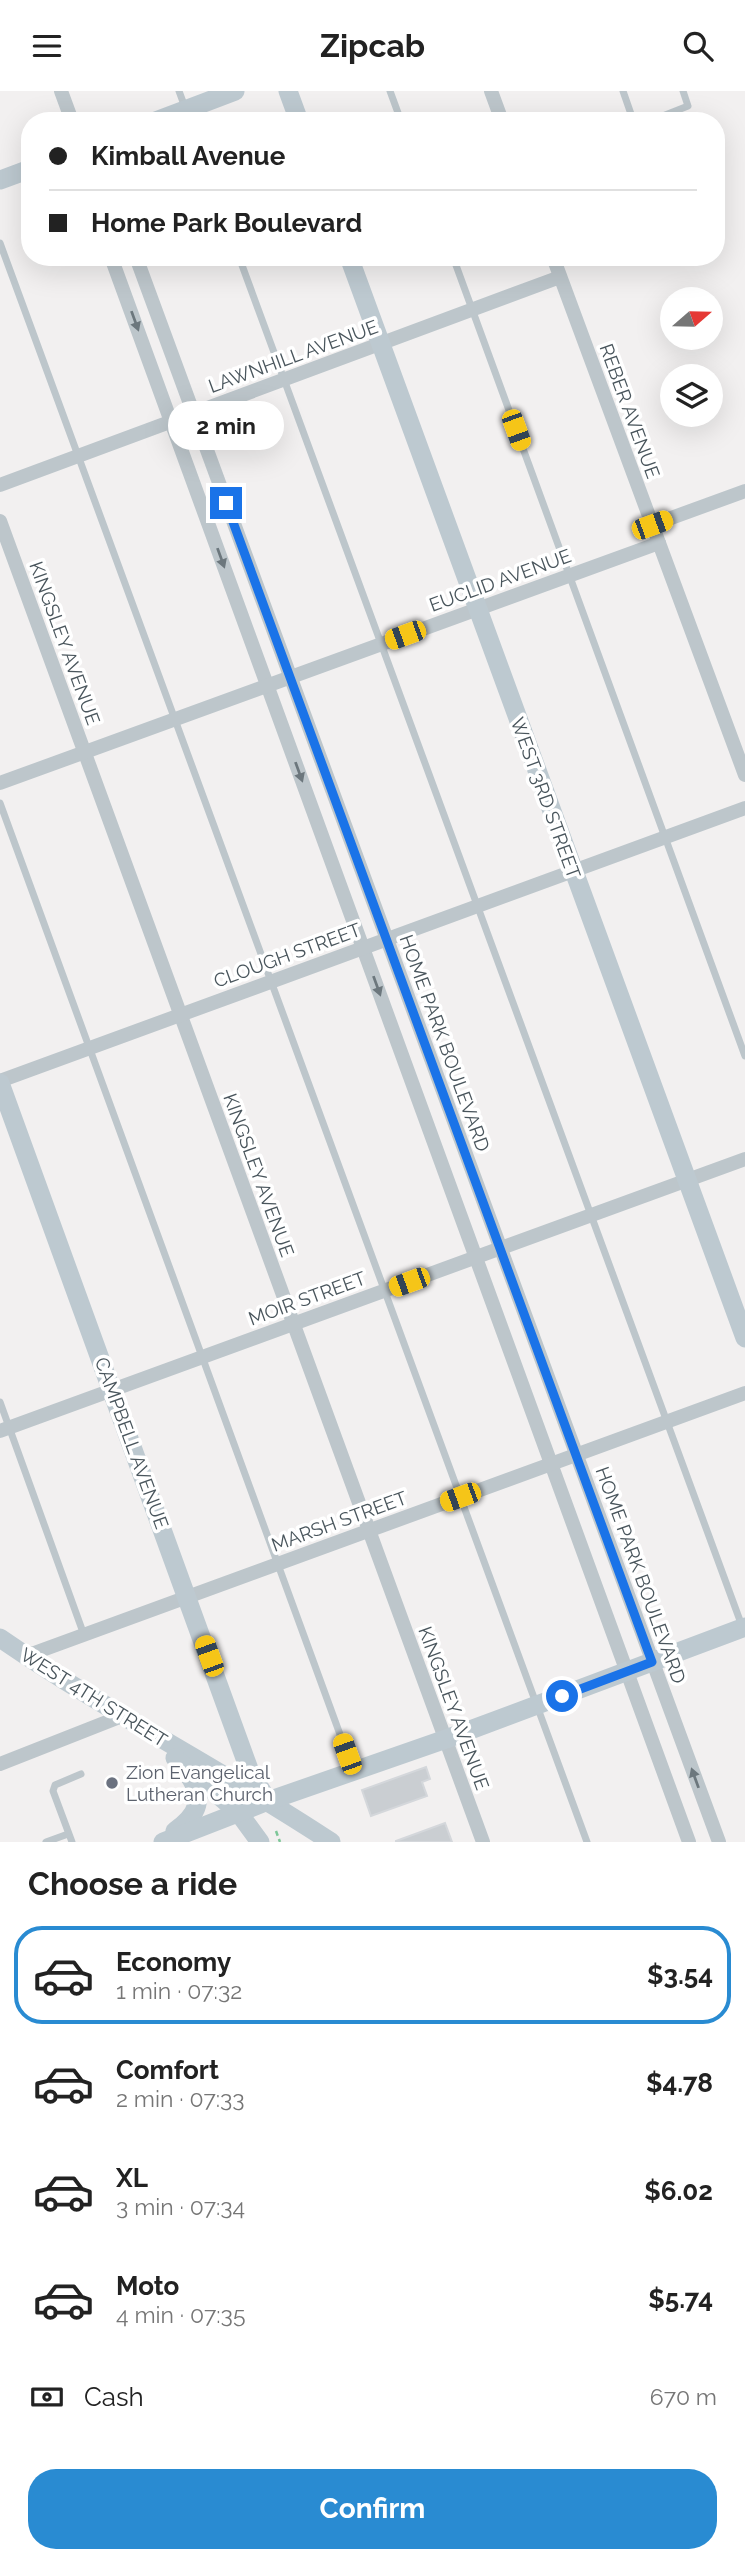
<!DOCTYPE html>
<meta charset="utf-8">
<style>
:root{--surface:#fff;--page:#f2f2f2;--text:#222;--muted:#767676;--line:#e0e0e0;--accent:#298bd2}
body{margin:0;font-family:Raleway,sans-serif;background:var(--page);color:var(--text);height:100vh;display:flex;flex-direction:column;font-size:26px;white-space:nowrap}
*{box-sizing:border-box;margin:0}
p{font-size:23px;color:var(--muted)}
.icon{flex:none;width:38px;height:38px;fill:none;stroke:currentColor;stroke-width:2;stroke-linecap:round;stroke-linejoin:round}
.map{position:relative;height:1751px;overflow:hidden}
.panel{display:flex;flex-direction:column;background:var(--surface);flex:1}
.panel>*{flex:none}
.top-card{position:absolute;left:21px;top:21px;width:704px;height:154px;border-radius:28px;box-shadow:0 7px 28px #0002;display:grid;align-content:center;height:154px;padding:0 28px;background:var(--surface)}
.needle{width:46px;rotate:70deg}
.buttons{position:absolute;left:660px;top:196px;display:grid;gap:14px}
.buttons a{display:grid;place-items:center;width:63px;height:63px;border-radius:50%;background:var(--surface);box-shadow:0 7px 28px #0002;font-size:35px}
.end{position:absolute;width:32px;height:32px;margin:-16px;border:9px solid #1a73e8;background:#fff;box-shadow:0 0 0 4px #fff}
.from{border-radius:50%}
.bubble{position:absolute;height:49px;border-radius:24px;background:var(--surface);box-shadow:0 7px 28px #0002;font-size:23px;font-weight:700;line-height:49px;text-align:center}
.car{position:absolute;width:21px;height:42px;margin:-21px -10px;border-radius:9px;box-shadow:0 0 5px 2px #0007;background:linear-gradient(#f5c518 24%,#345 0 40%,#f5c518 0 76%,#345 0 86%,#f5c518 0)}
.top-card b{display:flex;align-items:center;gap:24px;height:66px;font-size:26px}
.top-card b+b{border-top:2px solid var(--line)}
.top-card i{width:18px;height:18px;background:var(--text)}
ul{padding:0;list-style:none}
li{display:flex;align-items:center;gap:21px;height:98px;margin:0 14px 10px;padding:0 14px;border:4px solid transparent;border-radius:28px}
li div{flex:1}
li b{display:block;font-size:26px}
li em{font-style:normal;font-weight:700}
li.active{border-color:var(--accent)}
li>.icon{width:63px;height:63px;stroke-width:1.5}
h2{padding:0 28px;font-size:32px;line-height:84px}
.pay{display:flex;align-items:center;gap:18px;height:77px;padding:0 28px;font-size:26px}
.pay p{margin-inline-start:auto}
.action{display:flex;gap:14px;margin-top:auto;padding:14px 28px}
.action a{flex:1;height:80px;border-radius:28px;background:var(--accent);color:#fff;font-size:28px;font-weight:700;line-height:80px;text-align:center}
header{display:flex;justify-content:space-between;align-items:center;height:91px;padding:0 28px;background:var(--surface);font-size:32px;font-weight:700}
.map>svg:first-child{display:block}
</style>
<header><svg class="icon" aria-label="menu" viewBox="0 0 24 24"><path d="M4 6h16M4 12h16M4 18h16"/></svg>Zipcab<svg class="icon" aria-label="search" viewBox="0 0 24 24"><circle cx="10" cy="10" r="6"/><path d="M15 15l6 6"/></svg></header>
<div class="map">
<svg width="745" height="1751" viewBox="0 0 745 1751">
<rect width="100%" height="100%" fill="#f2f0f0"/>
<g fill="#caced2" stroke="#d4d7db" stroke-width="2">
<polygon points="426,1676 430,1688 422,1691 427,1705 371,1725 362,1699"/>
<polygon points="445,1732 452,1751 396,1751 396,1750"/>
</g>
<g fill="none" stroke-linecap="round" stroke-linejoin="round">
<polyline stroke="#7dc698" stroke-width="2.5" stroke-dasharray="5 3.5" stroke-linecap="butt" points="276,1740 280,1751"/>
<g stroke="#bdc6cb" stroke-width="7">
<polyline points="179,0 190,30"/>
<polyline points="390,0 401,30"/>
<polyline points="623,0 631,23 640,30"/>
<polyline points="650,30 688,15 683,0"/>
<polyline points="0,152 587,1751"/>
<polyline points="239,166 742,1535"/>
<polyline points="453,166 745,965"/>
<polyline points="0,712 353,1679"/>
<polyline points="0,1311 84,1544"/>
<polyline points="46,1751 68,1743"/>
<polyline points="72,1751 53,1700 55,1694 81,1683"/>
</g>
<g stroke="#bdc6cb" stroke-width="14">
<polyline points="61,0 72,30"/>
<polyline points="491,0 502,30"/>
<polyline points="111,166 689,1751"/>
<polyline points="136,166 719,1751"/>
<polyline points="553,166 745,684"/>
<polyline points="0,394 560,186"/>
<polyline points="0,430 483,1751"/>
<polyline points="652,434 745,400"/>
<polyline points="0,692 659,452"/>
<polyline points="0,990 745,717"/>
<polyline points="0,1340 745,1068"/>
<polyline points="26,1565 745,1302"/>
<polyline points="0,1673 122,1625"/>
</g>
<g stroke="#bdc9d0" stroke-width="19">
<polyline points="288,0 299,30"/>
<polyline points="156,30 235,0"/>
<polyline points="0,89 30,78"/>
<polyline points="349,166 745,1247"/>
<polyline points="0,992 250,1681 268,1710"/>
<path d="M0 1547C107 1621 223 1679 331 1751"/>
<polyline points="175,1667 238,1721 260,1751"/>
<path d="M175 1740C198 1724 206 1706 187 1682"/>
<polyline points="163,1751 268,1710 446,1648 745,1536"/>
</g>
</g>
<defs><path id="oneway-solid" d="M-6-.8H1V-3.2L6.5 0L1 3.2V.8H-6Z" transform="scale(1.75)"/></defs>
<g fill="#6c777d">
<use href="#oneway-solid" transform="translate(135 230) rotate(70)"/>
<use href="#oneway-solid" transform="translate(221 467) rotate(70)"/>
<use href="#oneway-solid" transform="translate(299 681) rotate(70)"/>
<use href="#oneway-solid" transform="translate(377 895) rotate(70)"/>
<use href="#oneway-solid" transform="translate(695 1687) rotate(-110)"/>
</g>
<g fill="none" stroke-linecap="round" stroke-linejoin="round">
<polyline stroke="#1a73e8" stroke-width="9" points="226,412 652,1571 562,1605"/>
</g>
<circle fill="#6b7280" stroke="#fff" stroke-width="2.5" cx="112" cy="1692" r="7"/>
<g text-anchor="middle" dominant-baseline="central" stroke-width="7" stroke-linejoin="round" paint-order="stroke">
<g font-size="19" fill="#49555c" stroke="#fff">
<text transform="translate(293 265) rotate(-20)">LAWNHILL AVENUE</text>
<text transform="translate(630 320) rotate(70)">REBER AVENUE</text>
<text transform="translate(500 489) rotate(-20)">EUCLID AVENUE</text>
<text transform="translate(65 552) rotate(70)">KINGSLEY AVENUE</text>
<text transform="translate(546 707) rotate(70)">WEST 3RD STREET</text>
<text transform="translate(287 864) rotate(-20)">CLOUGH STREET</text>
<text transform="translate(445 952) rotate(70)">HOME PARK BOULEVARD</text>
<text transform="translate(259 1084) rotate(70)">KINGSLEY AVENUE</text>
<text transform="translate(307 1207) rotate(-20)">MOIR STREET</text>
<text transform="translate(132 1352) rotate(70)">CAMPBELL AVENUE</text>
<text transform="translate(339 1430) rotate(-20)">MARSH STREET</text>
<text transform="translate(641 1484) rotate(70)">HOME PARK BOULEVARD</text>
<text transform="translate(94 1606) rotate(32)">WEST 4TH STREET</text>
<text transform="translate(454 1617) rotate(70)">KINGSLEY AVENUE</text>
</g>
<g font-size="19" fill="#5b616d" stroke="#fff" text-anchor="start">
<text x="126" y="1681">Zion Evangelical<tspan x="126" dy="22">Lutheran Church</tspan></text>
</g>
</g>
</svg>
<div class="buttons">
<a><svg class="needle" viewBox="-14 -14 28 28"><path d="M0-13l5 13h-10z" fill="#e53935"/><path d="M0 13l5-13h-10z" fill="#767676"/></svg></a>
<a><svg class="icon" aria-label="layers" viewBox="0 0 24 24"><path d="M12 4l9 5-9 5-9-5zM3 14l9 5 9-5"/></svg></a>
</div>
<i class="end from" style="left:562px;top:1605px"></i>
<i class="end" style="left:226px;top:412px"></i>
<div class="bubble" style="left:168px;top:310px;width:116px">2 min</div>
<i class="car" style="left:516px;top:339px;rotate:160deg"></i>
<i class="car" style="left:652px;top:434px;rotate:70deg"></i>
<i class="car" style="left:405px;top:544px;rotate:250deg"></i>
<i class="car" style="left:409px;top:1191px;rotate:250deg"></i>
<i class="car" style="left:460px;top:1406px;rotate:250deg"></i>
<i class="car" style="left:209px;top:1565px;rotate:340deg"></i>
<i class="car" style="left:347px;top:1663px;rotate:340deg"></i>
<div class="top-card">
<b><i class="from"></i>Kimball Avenue</b>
<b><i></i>Home Park Boulevard</b>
</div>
</div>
<section class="panel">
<h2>Choose a ride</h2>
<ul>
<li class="active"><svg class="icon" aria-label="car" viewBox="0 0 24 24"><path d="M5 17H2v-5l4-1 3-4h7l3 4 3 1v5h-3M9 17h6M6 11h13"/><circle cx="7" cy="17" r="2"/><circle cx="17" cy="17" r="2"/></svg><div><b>Economy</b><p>1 min · 07:32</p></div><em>$3.54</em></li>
<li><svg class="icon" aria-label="car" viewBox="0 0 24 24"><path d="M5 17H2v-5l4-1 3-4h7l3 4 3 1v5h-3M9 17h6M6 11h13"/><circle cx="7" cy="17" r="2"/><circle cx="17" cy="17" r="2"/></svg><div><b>Comfort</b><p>2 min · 07:33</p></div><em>$4.78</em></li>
<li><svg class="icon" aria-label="car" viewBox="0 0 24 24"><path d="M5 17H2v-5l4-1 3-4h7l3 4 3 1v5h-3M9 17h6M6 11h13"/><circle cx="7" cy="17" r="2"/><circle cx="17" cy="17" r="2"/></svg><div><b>XL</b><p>3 min · 07:34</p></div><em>$6.02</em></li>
<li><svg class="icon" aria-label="car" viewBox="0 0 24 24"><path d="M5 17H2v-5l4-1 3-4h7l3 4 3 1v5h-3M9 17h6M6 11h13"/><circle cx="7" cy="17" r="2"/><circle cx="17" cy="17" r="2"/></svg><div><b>Moto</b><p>4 min · 07:35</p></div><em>$5.74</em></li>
</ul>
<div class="pay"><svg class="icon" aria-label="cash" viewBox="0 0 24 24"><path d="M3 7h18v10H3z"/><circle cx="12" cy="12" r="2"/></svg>Cash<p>670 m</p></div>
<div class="action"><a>Confirm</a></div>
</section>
